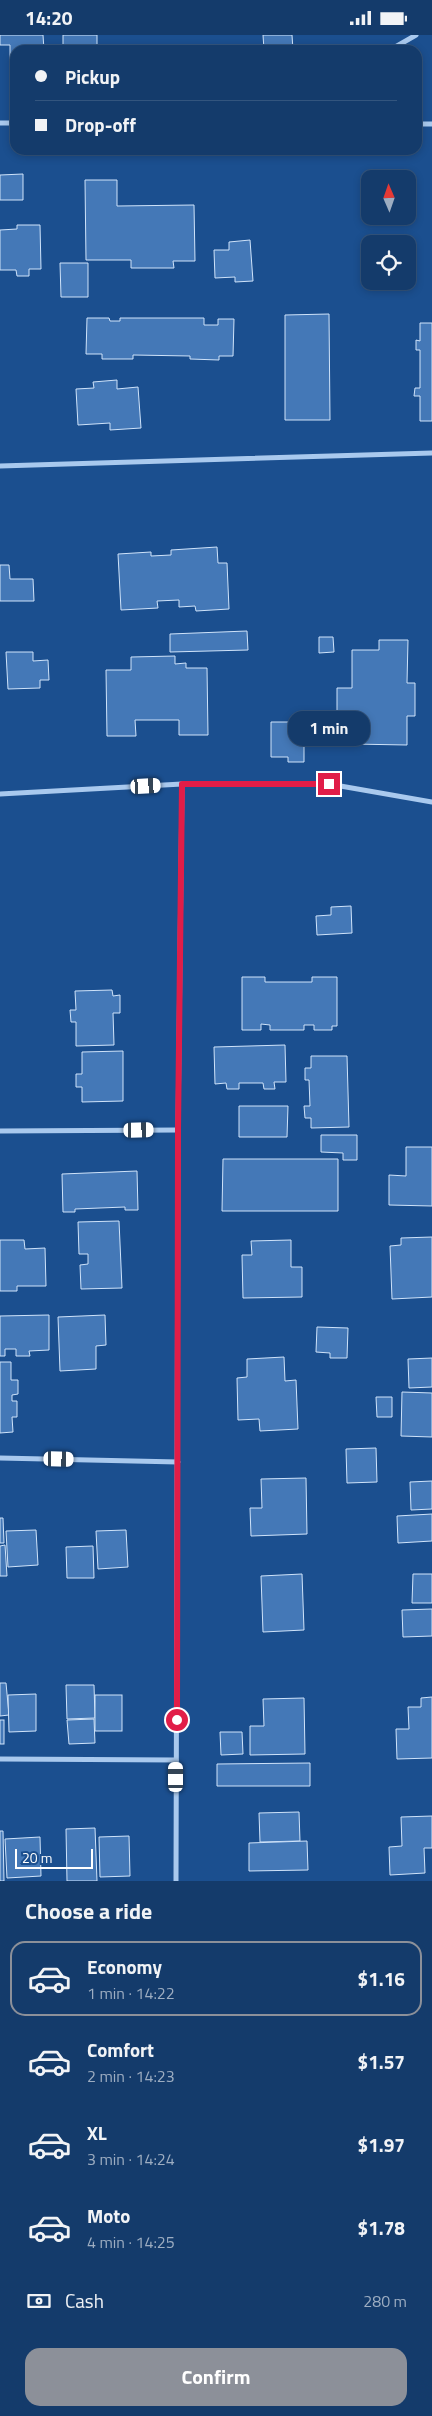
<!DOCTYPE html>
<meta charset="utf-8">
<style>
:root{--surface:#143b6b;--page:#1d4271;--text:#f1f3f6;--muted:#9dadc1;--line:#33557e;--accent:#8c9099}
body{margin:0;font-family:"Titillium Web",sans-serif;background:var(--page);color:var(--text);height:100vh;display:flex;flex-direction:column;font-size:19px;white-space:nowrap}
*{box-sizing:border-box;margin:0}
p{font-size:16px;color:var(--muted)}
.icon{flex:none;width:28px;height:28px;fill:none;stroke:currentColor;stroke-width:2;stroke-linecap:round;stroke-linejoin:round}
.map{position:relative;height:1846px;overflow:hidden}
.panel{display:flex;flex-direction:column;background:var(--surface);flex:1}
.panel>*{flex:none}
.top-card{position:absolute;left:10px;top:10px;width:412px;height:110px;border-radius:15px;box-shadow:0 2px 8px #0003,0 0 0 1px var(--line);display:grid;align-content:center;height:110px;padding:0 25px;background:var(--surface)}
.needle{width:32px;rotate:358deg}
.buttons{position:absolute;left:361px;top:135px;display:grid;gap:10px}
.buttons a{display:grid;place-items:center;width:55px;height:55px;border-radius:10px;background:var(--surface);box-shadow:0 2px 8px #0003,0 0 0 1px var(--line);font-size:25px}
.scale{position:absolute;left:15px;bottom:12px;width:78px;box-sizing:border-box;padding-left:5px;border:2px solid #fff;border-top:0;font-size:14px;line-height:18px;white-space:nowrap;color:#fff;-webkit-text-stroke:4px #1b4f8f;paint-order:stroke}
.end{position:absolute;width:22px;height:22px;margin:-11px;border:6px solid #e11d48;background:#fff;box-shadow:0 0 0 2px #fff}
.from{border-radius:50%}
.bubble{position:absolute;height:35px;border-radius:15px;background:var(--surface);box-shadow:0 2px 8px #0003,0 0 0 1px var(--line);font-size:16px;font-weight:700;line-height:35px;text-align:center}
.car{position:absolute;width:15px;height:30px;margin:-15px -8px;border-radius:6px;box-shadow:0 0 4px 1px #0007;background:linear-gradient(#fff 24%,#345 0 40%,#fff 0 76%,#345 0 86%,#fff 0)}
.top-card b{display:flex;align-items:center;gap:18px;height:48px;font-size:19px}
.top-card b+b{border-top:1px solid var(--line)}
.top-card i{width:12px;height:12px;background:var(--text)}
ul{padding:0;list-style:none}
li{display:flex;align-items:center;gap:15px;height:75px;margin:0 10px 8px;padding:0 15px;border:2px solid transparent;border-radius:15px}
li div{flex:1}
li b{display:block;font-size:19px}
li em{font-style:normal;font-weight:700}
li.selected{border-color:var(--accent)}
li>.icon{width:45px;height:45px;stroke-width:1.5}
h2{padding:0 25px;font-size:22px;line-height:60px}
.pay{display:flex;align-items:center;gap:12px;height:55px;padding:0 25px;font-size:19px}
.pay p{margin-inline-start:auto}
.primary-button{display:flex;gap:10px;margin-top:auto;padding:10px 25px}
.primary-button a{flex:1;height:58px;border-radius:15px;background:var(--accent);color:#fff;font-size:20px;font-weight:700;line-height:58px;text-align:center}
.status{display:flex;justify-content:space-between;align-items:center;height:35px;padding:0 25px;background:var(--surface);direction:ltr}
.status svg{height:14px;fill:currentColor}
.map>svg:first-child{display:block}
</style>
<div class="status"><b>14:20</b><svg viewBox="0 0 49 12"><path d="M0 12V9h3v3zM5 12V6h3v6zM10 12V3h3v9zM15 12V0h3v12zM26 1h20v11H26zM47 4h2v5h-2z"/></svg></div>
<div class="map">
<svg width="432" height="1846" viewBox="0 0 432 1846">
<rect width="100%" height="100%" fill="#1b4f8f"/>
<g fill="#4478b7" stroke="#cfe3fa">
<polygon points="0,0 43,0 44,15 15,15 15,41 10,41 10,10 0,10"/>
<rect x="63" y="0" width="34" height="15"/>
<polygon points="263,0 292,0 293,15 264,15"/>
<polygon points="23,139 23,165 0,165 0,140"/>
<polygon points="85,145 117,145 117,171 194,170 195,226 173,226 174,233 131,233 131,225 86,225"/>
<polygon points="17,190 40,190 41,234 29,234 29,241 17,241 16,235 0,235 0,195 17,194"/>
<polygon points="250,205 253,246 235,247 235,242 215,243 214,215 229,215 229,207"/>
<polygon points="60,228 88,228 88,262 61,262"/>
<polygon points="329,279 330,385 285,385 285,280"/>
<polygon points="87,283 109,283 110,286 120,286 120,283 204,283 204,290 218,290 218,284 234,284 233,321 219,321 219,325 190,324 190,321 133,320 133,324 102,324 102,319 86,319"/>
<polygon points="420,288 432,288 432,386 420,386 420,361 414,361 415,353 420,353 420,315 416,315 416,305 420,306"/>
<polygon points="117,345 117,354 138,352 141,393 110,395 110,388 78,390 76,354 94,353 93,347"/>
<polygon points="217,512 218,528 227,528 229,574 196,576 195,571 179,572 179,565 157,566 158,573 121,575 118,519 151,517 151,521 171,520 171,515"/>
<polygon points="0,530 9,530 10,544 33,544 34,566 0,566"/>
<polygon points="247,596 248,615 170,617 170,599"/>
<polygon points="319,602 333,602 334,617 319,618"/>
<polygon points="379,605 408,605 407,648 415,648 415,681 407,681 407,710 351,709 351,692 363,692 363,682 337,681 337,653 352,653 352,615 379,615"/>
<polygon points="6,617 33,617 33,626 48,625 49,645 40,645 40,653 8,654"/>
<polygon points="175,621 175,629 186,628 186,633 207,633 208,700 179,700 179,685 135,685 136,701 107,701 106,635 131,635 131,622"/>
<polygon points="271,687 310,687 310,709 304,709 304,727 288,727 288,722 271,722"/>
<polygon points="351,871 352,898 317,900 316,881 331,880 331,872"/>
<polygon points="242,942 265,942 265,947 312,947 312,942 337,942 337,991 332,991 332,995 314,995 314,990 304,990 304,995 270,995 270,990 261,989 261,995 242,995"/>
<polygon points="112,955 113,961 120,960 120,978 113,978 114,1010 76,1011 76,987 71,987 70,975 76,975 75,956"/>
<polygon points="285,1010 286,1047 274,1047 275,1054 264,1054 263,1048 239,1048 239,1054 227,1054 226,1048 215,1049 214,1012"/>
<polygon points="123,1016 123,1066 82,1067 82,1052 76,1052 76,1039 82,1039 82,1017"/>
<polygon points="311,1021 347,1021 349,1092 311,1093 311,1083 305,1083 304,1071 310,1071 309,1045 305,1045 305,1033 311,1033"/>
<polygon points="239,1071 288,1071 287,1102 239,1102"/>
<polygon points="321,1100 357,1100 357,1125 343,1125 343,1118 321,1117"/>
<polygon points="406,1112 432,1112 432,1171 389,1170 389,1140 406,1141"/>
<polygon points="223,1124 338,1124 338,1176 222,1176"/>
<polygon points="137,1136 138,1175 125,1175 125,1172 75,1174 75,1177 63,1177 62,1139"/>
<polygon points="119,1186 122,1253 81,1254 80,1230 88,1229 88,1219 79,1219 78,1187"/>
<polygon points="432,1202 432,1262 392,1264 390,1211 401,1210 401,1203"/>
<polygon points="0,1205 24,1205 25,1214 45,1213 46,1251 17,1251 17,1256 0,1256"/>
<polygon points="291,1205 291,1232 302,1232 302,1262 243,1263 242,1220 252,1220 251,1206"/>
<polygon points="49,1280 49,1315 29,1316 30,1321 16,1321 16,1314 5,1314 5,1321 0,1321 0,1281"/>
<polygon points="105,1280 106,1310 96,1311 96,1334 60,1336 58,1282"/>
<polygon points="317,1292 348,1293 347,1323 330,1323 330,1318 316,1317"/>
<polygon points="284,1322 285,1346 296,1345 298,1394 260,1396 259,1384 238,1385 237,1343 247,1342 247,1324"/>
<polygon points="432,1323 432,1352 409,1353 408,1324"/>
<polygon points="0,1327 11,1327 11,1345 18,1345 18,1359 12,1360 12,1366 17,1366 17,1382 12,1382 13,1397 0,1398"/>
<polygon points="402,1357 432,1358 432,1402 401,1401"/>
<polygon points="376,1362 392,1362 392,1382 377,1382"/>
<polygon points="376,1413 377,1447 347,1448 346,1414"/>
<polygon points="306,1443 307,1499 251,1501 250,1473 262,1473 261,1444"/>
<polygon points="432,1446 432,1474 411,1475 410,1447"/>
<polygon points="432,1479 432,1506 398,1508 397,1481"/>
<polygon points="0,1483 3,1483 4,1508 0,1508"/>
<polygon points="36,1495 38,1530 8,1532 6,1496"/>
<polygon points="126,1495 128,1532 98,1534 96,1496"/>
<polygon points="5,1510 7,1541 0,1541 0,1511"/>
<polygon points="93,1511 94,1543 67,1543 66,1512"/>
<polygon points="302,1539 304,1595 263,1597 261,1541"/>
<polygon points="413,1539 432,1539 432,1568 412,1568"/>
<polygon points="432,1574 432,1601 403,1602 402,1575"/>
<polygon points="0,1648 6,1648 9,1680 0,1681"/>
<polygon points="66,1650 94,1650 95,1683 67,1684"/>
<polygon points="36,1659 36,1696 9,1697 8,1660"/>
<rect x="95" y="1660" width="27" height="36"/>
<polygon points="432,1662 432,1723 397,1724 396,1694 409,1694 408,1672 421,1672 421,1663"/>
<polygon points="304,1663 305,1719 250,1720 250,1691 264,1691 263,1664"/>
<polygon points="94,1684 95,1708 69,1709 67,1685"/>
<rect x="0" y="1685" width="4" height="24"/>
<polygon points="220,1697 242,1697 243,1719 221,1720"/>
<polygon points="310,1728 310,1751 217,1751 217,1729"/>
<polygon points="299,1777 300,1806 260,1807 259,1778"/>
<polygon points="432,1781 432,1813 424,1813 425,1838 390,1840 389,1812 402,1811 401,1782"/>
<polygon points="95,1793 97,1846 67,1846 66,1794"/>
<polygon points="0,1796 3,1796 4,1846 0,1846"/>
<polygon points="129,1801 130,1841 100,1842 99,1802"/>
<polygon points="40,1802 41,1841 7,1843 5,1804"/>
<polygon points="307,1806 308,1835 249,1836 249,1808"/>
</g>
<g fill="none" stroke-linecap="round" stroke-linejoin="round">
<g stroke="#a9c9ee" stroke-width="5">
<polyline points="390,15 416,0"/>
<polyline points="0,88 15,88"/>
<polyline points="418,89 432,89"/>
<polyline points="0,431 432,418"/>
<polyline points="0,759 182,749 329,749 432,767"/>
<polyline points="0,1096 178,1095"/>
<polyline points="0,1423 178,1427"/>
<polyline points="0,1724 176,1725"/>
<polyline points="176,1846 178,1095 182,749"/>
</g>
</g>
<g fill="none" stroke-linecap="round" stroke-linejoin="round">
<polyline stroke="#e11d48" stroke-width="6" points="177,1685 178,1095 182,749 329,749"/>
</g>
</svg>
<div class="buttons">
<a><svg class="needle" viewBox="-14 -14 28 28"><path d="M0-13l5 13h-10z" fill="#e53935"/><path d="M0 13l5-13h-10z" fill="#9dadc1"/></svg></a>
<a><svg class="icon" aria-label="locate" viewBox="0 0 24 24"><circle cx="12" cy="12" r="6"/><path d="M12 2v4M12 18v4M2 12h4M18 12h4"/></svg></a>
</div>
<div class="scale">20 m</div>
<i class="end from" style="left:177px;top:1685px"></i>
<i class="end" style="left:329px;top:749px"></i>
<div class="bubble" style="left:288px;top:676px;width:82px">1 min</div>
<i class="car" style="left:146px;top:751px;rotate:87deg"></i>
<i class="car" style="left:139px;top:1095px;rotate:89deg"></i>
<i class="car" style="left:59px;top:1424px;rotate:91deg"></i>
<i class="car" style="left:176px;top:1742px;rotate:0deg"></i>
<div class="top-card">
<b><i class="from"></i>Pickup</b>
<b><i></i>Drop-off</b>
</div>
</div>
<section class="panel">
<h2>Choose a ride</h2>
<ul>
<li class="selected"><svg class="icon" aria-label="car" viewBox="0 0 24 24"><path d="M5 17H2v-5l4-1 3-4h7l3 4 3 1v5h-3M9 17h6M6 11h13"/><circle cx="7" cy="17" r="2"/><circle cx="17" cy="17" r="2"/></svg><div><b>Economy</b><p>1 min · 14:22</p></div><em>$1.16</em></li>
<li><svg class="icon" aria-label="car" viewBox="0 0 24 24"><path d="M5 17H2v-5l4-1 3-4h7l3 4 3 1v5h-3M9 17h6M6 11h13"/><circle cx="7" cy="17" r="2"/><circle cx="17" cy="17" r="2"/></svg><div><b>Comfort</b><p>2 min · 14:23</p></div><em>$1.57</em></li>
<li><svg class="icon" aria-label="car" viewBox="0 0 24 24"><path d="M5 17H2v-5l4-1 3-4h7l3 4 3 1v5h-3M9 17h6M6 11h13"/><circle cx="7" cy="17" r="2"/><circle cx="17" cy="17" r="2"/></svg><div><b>XL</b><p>3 min · 14:24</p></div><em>$1.97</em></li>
<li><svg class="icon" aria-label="car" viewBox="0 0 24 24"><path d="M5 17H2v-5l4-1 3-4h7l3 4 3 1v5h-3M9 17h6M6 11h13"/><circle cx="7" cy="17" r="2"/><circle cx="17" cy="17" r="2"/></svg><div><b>Moto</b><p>4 min · 14:25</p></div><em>$1.78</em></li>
</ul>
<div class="pay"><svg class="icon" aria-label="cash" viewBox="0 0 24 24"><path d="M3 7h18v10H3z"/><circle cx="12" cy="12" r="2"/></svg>Cash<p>280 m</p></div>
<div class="primary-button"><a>Confirm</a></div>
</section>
